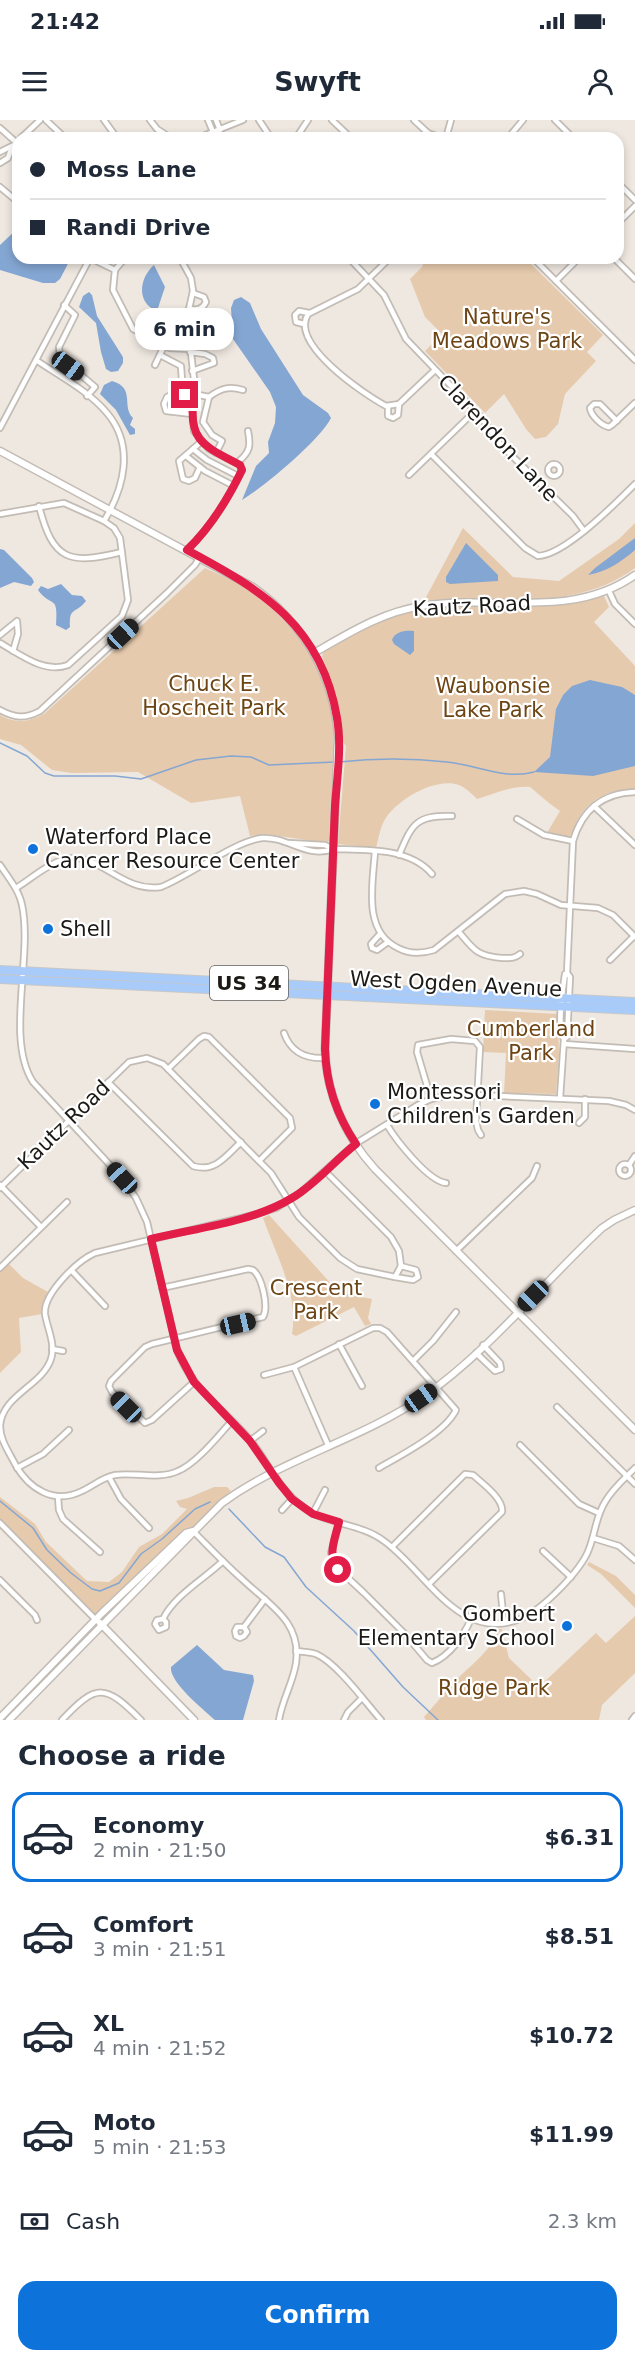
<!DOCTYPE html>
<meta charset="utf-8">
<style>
:root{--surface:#fff;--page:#f2f2f3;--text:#1f2937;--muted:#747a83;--line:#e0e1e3;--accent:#0e72db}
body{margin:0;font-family:"DejaVu Sans",sans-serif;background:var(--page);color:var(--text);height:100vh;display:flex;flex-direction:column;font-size:22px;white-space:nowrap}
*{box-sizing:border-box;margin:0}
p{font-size:20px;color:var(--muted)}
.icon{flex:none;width:33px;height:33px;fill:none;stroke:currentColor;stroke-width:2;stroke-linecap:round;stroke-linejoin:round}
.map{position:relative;height:1600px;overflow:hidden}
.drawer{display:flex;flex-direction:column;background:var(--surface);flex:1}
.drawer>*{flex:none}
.guide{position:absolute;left:12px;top:12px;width:612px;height:132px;border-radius:18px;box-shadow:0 3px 9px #0003;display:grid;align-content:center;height:132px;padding:0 18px;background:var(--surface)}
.end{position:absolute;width:27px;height:27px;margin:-14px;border:8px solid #e11d48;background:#fff;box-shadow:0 0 0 3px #fff}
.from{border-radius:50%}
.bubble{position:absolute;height:42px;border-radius:18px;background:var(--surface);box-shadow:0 3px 9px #0003;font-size:20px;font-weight:700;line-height:42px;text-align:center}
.car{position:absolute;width:18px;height:36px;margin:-18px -9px;border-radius:8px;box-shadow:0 0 4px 2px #0007;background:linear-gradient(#222 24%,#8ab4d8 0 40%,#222 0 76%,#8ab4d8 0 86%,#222 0)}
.guide b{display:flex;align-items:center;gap:21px;height:57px;font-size:22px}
.guide b+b{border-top:2px solid var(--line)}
.guide i{width:15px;height:15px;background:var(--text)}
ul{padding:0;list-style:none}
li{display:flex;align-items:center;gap:18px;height:90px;margin:0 12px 9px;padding:0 6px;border:3px solid transparent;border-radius:18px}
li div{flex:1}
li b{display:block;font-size:22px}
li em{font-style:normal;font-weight:700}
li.selected{border-color:var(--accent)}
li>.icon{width:54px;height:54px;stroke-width:1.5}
h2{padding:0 18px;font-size:27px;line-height:72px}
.pay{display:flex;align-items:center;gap:15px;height:66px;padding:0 18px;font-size:22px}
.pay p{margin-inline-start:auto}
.button{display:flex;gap:12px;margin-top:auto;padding:12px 18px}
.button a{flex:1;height:69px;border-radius:18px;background:var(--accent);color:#fff;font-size:24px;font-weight:700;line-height:69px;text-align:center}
.status{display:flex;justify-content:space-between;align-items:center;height:42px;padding:0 30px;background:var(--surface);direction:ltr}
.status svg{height:16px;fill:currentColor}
header{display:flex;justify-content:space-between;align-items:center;height:78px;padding:0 18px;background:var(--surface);font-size:27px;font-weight:700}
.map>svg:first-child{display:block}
</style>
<div class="status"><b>21:42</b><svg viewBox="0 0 49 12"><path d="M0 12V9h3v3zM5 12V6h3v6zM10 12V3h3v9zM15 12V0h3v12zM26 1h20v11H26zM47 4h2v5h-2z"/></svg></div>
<header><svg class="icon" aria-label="menu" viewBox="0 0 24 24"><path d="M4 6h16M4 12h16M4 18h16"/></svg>Swyft<svg class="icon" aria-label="person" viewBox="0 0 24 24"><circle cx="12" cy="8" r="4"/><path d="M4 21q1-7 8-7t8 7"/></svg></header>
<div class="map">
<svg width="635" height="1600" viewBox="0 0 635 1600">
<rect width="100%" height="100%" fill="#efe8e1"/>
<g fill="#e6caad">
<polygon points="425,138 525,138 603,215 587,232 596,241 565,274 558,304 546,317 535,319 526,309 504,274 485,293 425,231 442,214 425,197 410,159 422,147"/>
<path d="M635 403V448C574 493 495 476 424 481L463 408 513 457 559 461 619 419Z"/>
<path d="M205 448 240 464 266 482 295 512 317 546 329 578 334 607 329 721 326 723 266 714 250 716 240 676 191 683 138 652 72 653 52 650 21 625 0 619V595C16 604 28 602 44 594Z"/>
<path d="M601 476H604L609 487 594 502 635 546V669C613 669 592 677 580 696 575 703 575 711 569 717L547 713 560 691 549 683 530 667C511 665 496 674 477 679 472 674 466 668 459 665 435 657 396 680 384 701 380 709 378 720 376 728L338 724 346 626 342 621 335 574 322 536 325 530C351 515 378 498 408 491 472 477 539 497 601 476Z"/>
<polygon points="485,890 558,894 559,937 556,974 504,973 506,933 483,932"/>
<path d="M269 1095 334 1167 343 1173 372 1179 368 1198 371 1204 365 1206 354 1187 296 1216 292 1214C299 1175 276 1135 263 1098Z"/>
<polygon points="9,1144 23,1158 48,1172 43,1183 42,1194 19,1198 21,1232 0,1253 0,1151"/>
<polygon points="214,1367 227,1367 231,1371 98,1497 0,1399 0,1377 35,1404 46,1422 87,1461 109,1462 122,1452 139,1427 162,1414 187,1389 180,1387 176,1381 188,1378"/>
<polygon points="589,1442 616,1456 635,1475 635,1488 601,1454 587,1445"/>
<path d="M635 1496V1553L602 1585 599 1600H426L424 1597C433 1587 442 1576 451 1565 468 1547 490 1533 499 1509H502L509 1538 536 1564 541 1565 596 1513 606 1523Z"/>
</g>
<g fill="#84a6d2">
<polygon points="18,108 18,138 71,138 60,159 55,163 43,163 0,150 0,125"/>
<path d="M154 145 165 167 157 191C136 183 139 158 154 145Z"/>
<polygon points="89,172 92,175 97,196 123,237 123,243 118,251 111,252 106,249 101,232 96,203 79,187 83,176"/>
<path d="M241 177 250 183 261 209 303 275 328 293 331 298C320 320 264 367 242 380L256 346 269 333 268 322 275 303 276 287 270 272 233 219 231 188 234 180Z"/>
<path d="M112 261C136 268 121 286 133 298L130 305 135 309V314L130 315 116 290 100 274 104 265Z"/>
<path d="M635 418V430C621 442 606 452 588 455L595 448Z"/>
<polygon points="466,423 498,455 498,461 450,464 446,462 446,457"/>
<polygon points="0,429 4,430 32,458 34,462 31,466 14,462 0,468"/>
<path d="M61 464 72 475 82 476 86 481C75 495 69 486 70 507L66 510 56 505C58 473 52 489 38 470L41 466 48 469Z"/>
<path d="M414 511V531L410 535 394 524 392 520C395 511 406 510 414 511Z"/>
<polygon points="590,560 622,567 635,575 635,646 593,656 534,652 550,637 556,589 563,575 572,566"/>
<path d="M197 1525 224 1550 253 1555 254 1561 243 1600H215C204 1590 169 1562 171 1547Z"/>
</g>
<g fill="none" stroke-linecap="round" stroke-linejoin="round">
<g stroke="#84a6d2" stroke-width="1.5">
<polyline points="0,623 27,636 45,653 54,656 115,656 141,659 196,640 231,636 251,637 269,645 334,642"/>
<path d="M339 642C374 638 412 638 447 642 477 645 504 660 534 652"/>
<polyline points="0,1381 33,1408 47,1430 71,1453 92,1469 100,1471 119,1463 141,1434 162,1419 195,1389 210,1382"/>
<polyline points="229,1389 265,1427 284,1437 306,1467 354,1511 403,1567 438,1600"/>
</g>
<defs>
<g id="minor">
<polyline points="46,0 65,18"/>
<polyline points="104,0 117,18"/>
<polyline points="150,0 157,9 171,18"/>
<polyline points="208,0 213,12"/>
<polyline points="216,0 220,10"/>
<polyline points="259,0 271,18"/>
<polyline points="332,0 351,18"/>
<polyline points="414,0 428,13 442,18"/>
<polyline points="555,0 573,18"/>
<polyline points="0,8 18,24"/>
<polyline points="21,18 40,0"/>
<polyline points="198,18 243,0"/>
<polyline points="296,18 308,0"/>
<polyline points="446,18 451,0"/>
<polyline points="508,18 523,0"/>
<polyline points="0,32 14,25"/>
<polyline points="0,43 8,38 12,27"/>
<polyline points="618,63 635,80"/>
<polyline points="0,67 18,82"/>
<polyline points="618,103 635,86"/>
<polyline points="90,138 115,150"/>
<polyline points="125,138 115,150 113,170 133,209 169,228 189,229"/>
<polyline points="180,138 191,158 193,171 187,198 195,268 192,288 194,311 209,329 240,345"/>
<polyline points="349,138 384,175 406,219 480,296 501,325 573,396 584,411"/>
<path d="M390 138 358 169 308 194C289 224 364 274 386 286L399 284 435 250"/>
<polyline points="533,138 635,240"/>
<polyline points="614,138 635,159"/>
<polyline points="556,161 579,138"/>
<polyline points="64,185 75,195 59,227 60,237 95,267 87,276"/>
<path d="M189 189C197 190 202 190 206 182L204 177 193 173"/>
<polyline points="304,204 296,202 295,195 299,191 309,193"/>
<polyline points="190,232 205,234 213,238 214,243 192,251"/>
<polyline points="160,235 181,246 183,275"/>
<polyline points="155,245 164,226"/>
<path d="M194 274 209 277C221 268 229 266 243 270"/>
<polyline points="209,277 203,302 212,315 222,321 216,333"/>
<polyline points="388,286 388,296 393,298 398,295 399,284"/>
<polyline points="192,294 166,291 164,284 167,277 175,273 194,276"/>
<path d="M617 301 600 284H594L590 288C591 296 602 306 609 307L612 305 635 283"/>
<polyline points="0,308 90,138"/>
<polyline points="193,329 207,340 238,356"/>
<path d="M431 334 525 428 538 436C565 435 616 383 635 364"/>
<polyline points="186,336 205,351 234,366"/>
<circle cx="554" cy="350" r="6"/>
<polyline points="200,347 195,358 189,361 183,359 179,341 202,321"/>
<polyline points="409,355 475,291"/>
<path d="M39 386C53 441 69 445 122 432"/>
<path d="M0 394 64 383 104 401C124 368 135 326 107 293 89 271 59 256 36 240"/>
<path d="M187 430C211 407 227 380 242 350L238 342C250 332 251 326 248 311"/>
<polyline points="609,471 615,484 635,504"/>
<polyline points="0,515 17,501 18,514 13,531"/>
<path d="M0 523C21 535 45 554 68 545L122 496 128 480 120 418 114 408 104 401"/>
<path d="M0 590C15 598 25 599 40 591L167 473 195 445 200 437"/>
<polyline points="594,686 635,725"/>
<polyline points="517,699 544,715 573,721"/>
<polyline points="289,723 325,725 333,729"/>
<path d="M375 731C373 763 362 811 398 828 409 834 421 834 434 830L496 781 505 774 524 771 537 774 561 785 598 788 613 795 635 817"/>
<path d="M399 735C412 704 416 695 452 696"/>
<path d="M0 745C8 757 19 770 22 785 33 836 5 919 33 962L122 1058 136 1078 147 1102 177 1230C192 1270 225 1290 251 1321 269 1344 280 1371 304 1388 328 1405 360 1403 384 1421 426 1451 458 1523 520 1499 541 1491 581 1451 589 1429 595 1414 596 1396 605 1382 612 1369 624 1359 635 1348"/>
<path d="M16 768C31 759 47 744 65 739 99 731 121 773 161 767 189 756 235 721 262 718 287 716 307 739 333 729 365 730 409 727 432 754"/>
<path d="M459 812C474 830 477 836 502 838 510 838 514 839 520 834"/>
<polyline points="380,814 371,824 372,828 377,830 388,822"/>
<polyline points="610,840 634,816"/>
<path d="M284 913C291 933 306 939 325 938"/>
<path d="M564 919C556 908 563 869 565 854L567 853 573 721C582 690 603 673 635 672"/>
<polyline points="564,924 635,929"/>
<polyline points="168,949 199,919 204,916 209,917 290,998 292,1008 259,1041"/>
<path d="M108 962 193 1046C215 1053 226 1036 241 1022"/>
<polyline points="560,978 564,919 567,917 570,857 567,853"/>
<polyline points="431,979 417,932 418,925 451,919 475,921 480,927 476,1001 478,1010 481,1015"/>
<polyline points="579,1003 585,997 585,979"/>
<path d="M387 1005C396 1020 428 1061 446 1063"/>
<circle cx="625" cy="1050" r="6"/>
<polyline points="629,1045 635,1036"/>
<polyline points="325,1051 391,1117 399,1131 401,1146"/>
<polyline points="0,1065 41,1107"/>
<polyline points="0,1068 129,942 147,938 163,944 259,1041 271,1053 299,1097 340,1138 357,1149 395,1157 401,1146"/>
<polyline points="456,1131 532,1058 537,1046"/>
<polyline points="0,1148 67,1082"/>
<polyline points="72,1151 105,1186"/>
<polyline points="395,1157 413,1160 418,1157 416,1150 401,1146"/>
<path d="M162 1168 248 1149 253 1150C262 1157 269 1187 263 1197L152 1224 145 1227 111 1261 109 1266 112 1272 145 1303 152 1300 194 1262"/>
<polyline points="339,1224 362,1266"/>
<polyline points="52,1229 63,1231"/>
<polyline points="476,1233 495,1251 501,1249 500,1243 483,1225"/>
<polyline points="413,1241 433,1221 456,1192"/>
<polyline points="294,1247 328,1325"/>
<path d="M264 1255 294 1247 373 1208H380L387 1212 456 1290C445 1313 401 1335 379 1348"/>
<polyline points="557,1287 635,1364"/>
<path d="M231 1302C218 1316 196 1344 178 1351 159 1360 135 1352 115 1355 103 1357 93 1366 82 1371 54 1385 29 1369 15 1344 9 1332 0 1320 0 1306 2 1275 42 1266 51 1239 56 1224 47 1208 45 1194 43 1174 77 1141 95 1133L257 1094 276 1088 300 1073 355 1024 418 985 431 979 454 974 609 981 626 985 635 990"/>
<polyline points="250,1321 263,1311"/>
<polyline points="520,1325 579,1384 599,1393"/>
<polyline points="17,1348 43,1334 69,1310"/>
<polyline points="109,1357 121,1379 149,1408"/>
<polyline points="58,1377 59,1390 63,1399 100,1432"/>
<polyline points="282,1390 292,1379"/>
<polyline points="313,1393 325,1370"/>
<path d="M339 1402 331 1433 336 1447 364 1473 404 1513 427 1540 432 1543C450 1536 464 1515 471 1499"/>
<polyline points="0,1403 97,1501"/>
<path d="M193 1411C209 1427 225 1444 242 1459 268 1484 302 1501 296 1543 293 1563 282 1580 279 1600"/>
<polyline points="593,1418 619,1426 635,1440"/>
<path d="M392 1427 465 1354 473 1355C482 1363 504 1379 502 1392L429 1464"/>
<polyline points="543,1431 571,1457"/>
<polyline points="0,1460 35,1495 37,1500"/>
<polyline points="501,1474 504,1503"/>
<path d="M163 1499 166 1502V1507L159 1510 155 1504 157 1500 163 1499C174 1476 204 1459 223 1441"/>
<polyline points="244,1507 247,1512 244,1516 240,1518 236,1516 235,1511 237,1507 244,1507 265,1479"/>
<path d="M296 1531C302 1532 310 1532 316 1534 337 1543 365 1582 381 1600"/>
<path d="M62 1600C97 1563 105 1564 141 1600"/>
<polyline points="344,1600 348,1592 362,1578"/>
<polyline points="632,1600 635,1596"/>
</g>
<g id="tertiary">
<path d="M0 331 253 467C303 503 334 555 338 617L325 929C326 974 345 1016 375 1049L635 1310"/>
<path d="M314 533C349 513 382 492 422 486 493 474 572 500 635 455"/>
<polyline points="100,1503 194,1600"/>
<polyline points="0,1598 102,1493 186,1413 193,1411"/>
<path d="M9 1600 222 1383C284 1338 360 1320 423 1277 488 1232 544 1162 602 1108L614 1100 635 1090"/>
</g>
<g id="primary">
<polyline points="0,850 635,882"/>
<polyline points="0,859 635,890"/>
</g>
</defs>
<use href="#minor" stroke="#c2bcb5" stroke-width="8"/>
<use href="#tertiary" stroke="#c2bcb5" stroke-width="9"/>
<use href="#primary" stroke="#c9c8c7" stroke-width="10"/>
<use href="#minor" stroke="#fff" stroke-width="4.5"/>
<use href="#tertiary" stroke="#fff" stroke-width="6"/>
<use href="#primary" stroke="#a8cbf9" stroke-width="8"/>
</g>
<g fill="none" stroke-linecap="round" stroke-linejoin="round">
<path stroke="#e11d48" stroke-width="8" d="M185 275 194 276C187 321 204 326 240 345L242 350C227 381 211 407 187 430 262 470 322 506 337 598 342 627 337 657 335 686L325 929C326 963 337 996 356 1024 334 1041 316 1064 292 1078 253 1102 196 1108 151 1119L177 1230 194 1262 250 1321 279 1363 292 1379 313 1394 339 1402C335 1419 327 1435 338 1450"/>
</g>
<g fill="#0e72db" stroke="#fff" stroke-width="2">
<circle cx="33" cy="729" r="6"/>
<circle cx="48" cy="809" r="6"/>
<circle cx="375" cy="984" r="6"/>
<circle cx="567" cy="1506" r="6"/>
</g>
<g text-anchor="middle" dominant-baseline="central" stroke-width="4.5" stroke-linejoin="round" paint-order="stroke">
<rect fill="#fff" stroke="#605f5d" stroke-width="1.5" x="210" y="846" width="78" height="34" rx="4.5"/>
<g font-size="20" font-weight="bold" fill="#1c1a17">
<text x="249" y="863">US 34</text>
</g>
<g font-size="21" fill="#6d4514" stroke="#fff">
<text x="507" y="197">Nature's<tspan x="507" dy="24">Meadows Park</tspan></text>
<text x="214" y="564">Chuck E.<tspan x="214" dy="24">Hoscheit Park</tspan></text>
<text x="493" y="566">Waubonsie<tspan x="493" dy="24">Lake Park</tspan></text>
<text x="531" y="909">Cumberland<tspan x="531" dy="24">Park</tspan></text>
<text x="316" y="1168">Crescent<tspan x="316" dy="24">Park</tspan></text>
<text x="494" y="1568">Ridge Park</text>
</g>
<g font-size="21" fill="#1c1a17" stroke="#fff">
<text transform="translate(498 318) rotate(47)">Clarendon Lane</text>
<text transform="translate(472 486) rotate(-3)">Kautz Road</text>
<text transform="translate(456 864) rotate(3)">West Ogden Avenue</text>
<text transform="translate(64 1005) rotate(-44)">Kautz Road</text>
</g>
<g font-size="21" fill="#1c1a17" stroke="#fff" text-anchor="start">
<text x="45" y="717">Waterford Place<tspan x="45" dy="24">Cancer Resource Center</tspan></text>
<text x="60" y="809">Shell</text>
<text x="387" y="972">Montessori<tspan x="387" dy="24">Children's Garden</tspan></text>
<text x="555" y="1494" text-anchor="end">Gombert<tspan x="555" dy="24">Elementary School</tspan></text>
</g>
</g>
</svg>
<i class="end from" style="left:338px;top:1450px"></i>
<i class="end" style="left:185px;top:275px"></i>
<div class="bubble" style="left:135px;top:188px;width:99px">6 min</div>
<i class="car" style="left:68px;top:246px;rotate:126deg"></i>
<i class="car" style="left:123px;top:514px;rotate:47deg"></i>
<i class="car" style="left:122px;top:1058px;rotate:317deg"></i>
<i class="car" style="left:533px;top:1176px;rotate:225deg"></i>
<i class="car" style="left:238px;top:1204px;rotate:77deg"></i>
<i class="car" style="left:421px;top:1278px;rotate:55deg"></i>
<i class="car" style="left:126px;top:1287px;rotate:315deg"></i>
<div class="guide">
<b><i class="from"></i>Moss Lane</b>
<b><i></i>Randi Drive</b>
</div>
</div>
<section class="drawer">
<h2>Choose a ride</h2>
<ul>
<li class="selected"><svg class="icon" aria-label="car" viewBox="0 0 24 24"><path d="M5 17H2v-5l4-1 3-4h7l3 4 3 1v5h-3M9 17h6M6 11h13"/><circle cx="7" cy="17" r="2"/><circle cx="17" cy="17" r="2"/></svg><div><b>Economy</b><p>2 min · 21:50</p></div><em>$6.31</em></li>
<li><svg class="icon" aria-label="car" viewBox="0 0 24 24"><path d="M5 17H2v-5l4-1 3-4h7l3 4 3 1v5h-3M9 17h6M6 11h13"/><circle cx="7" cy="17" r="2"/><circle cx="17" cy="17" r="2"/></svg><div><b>Comfort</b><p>3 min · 21:51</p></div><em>$8.51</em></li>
<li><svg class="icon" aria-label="car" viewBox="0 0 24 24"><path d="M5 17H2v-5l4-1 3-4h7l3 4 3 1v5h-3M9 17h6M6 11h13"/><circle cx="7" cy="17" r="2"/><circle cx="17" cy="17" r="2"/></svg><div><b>XL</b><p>4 min · 21:52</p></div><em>$10.72</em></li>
<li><svg class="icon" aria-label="car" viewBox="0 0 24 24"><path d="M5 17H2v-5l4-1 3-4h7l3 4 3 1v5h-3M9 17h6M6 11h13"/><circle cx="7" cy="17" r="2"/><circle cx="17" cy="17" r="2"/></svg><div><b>Moto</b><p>5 min · 21:53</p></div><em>$11.99</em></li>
</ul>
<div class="pay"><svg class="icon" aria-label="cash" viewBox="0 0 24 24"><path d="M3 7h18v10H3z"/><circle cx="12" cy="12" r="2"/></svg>Cash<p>2.3 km</p></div>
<div class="button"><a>Confirm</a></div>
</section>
